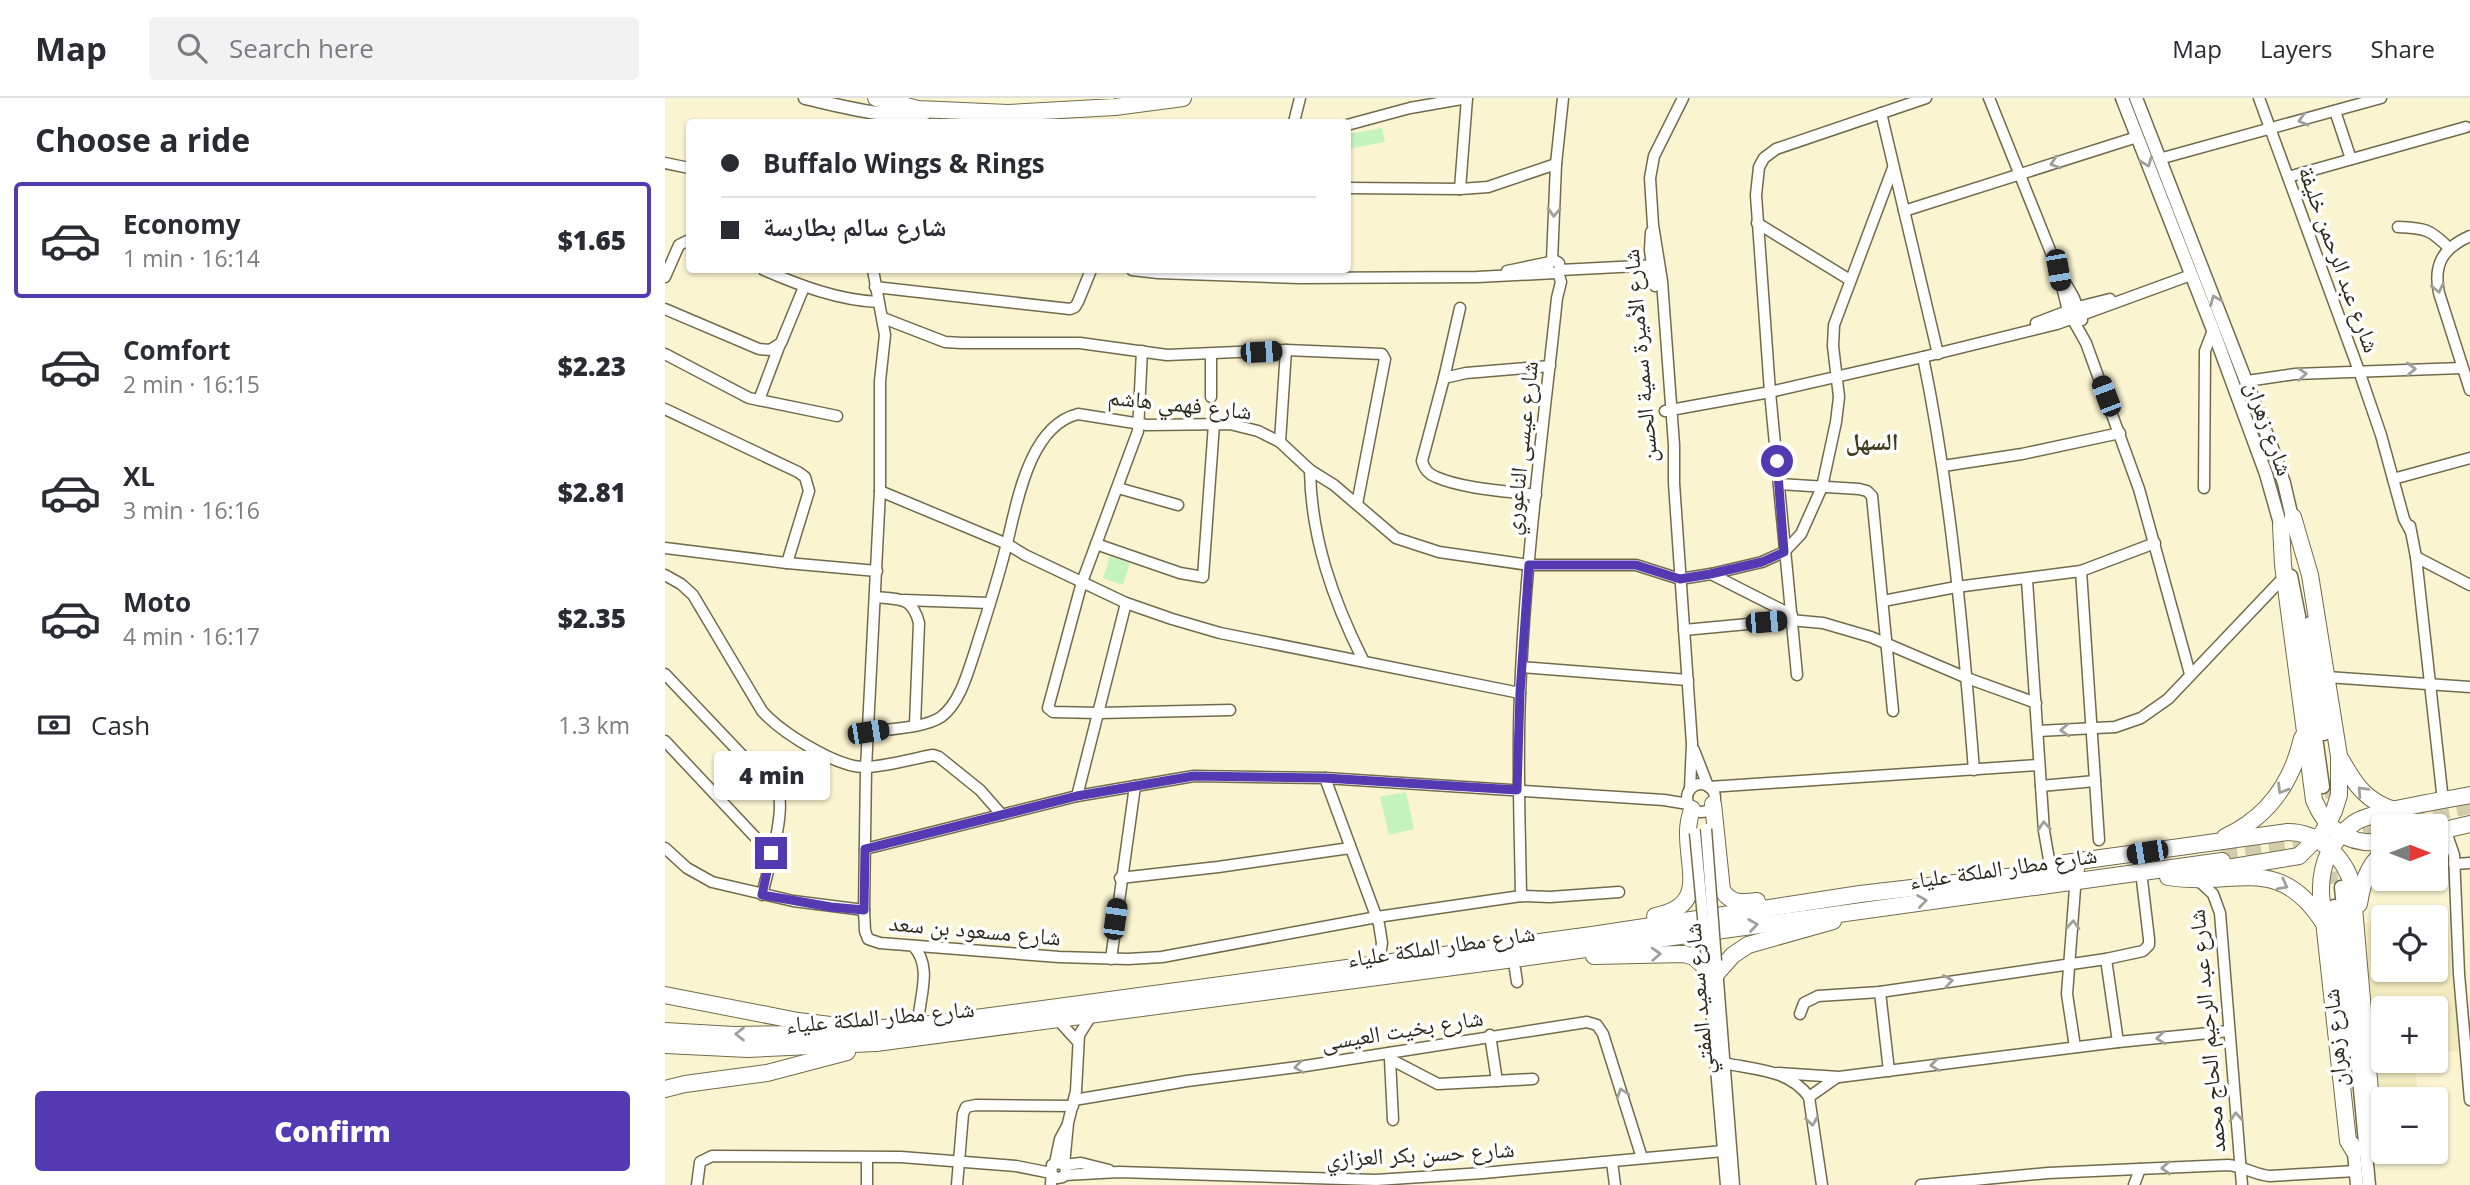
<!DOCTYPE html>
<meta charset="utf-8">
<style>
:root{--surface:#fff;--page:#f2f2f3;--text:#2b2b33;--muted:#7c7c81;--line:#e1e1e2;--accent:#533ab2}
body{margin:0;font-family:"Open Sans","Noto Naskh Arabic",sans-serif;background:var(--page);color:var(--text);height:100vh;display:flex;flex-direction:column;font-size:26px;white-space:nowrap}
*{box-sizing:border-box;margin:0}
p{font-size:23px;color:var(--muted)}
.icon{flex:none;width:38px;height:38px;fill:none;stroke:currentColor;stroke-width:2;stroke-linecap:round;stroke-linejoin:round}
.map{position:relative;flex:1;overflow:hidden}
.panel{display:flex;flex-direction:column;background:var(--surface);width:665px}
.panel>*{flex:none}
.hud{position:absolute;left:21px;top:21px;width:665px;height:154px;border-radius:7px;box-shadow:0 2px 5px #0004;display:grid;align-content:center;height:154px;padding:0 35px;background:var(--surface)}
.needle{width:46px;rotate:90deg}
.fabs{position:absolute;left:1706px;top:716px;display:grid;gap:14px}
.fabs a{display:grid;place-items:center;width:77px;height:77px;border-radius:7px;background:var(--surface);box-shadow:0 2px 5px #0004;font-size:35px}
.end{position:absolute;width:32px;height:32px;margin:-16px;border:9px solid #533ab2;background:#fff;box-shadow:0 0 0 4px #fff}
.from{border-radius:50%}
.bubble{position:absolute;height:49px;border-radius:7px;background:var(--surface);box-shadow:0 2px 5px #0004;font-size:23px;font-weight:800;line-height:49px;text-align:center}
.car{position:absolute;width:21px;height:42px;margin:-21px -10px;border-radius:9px;box-shadow:0 0 5px 2px #0007;background:linear-gradient(#222 24%,#8ab4d8 0 40%,#222 0 76%,#8ab4d8 0 86%,#222 0)}
.hud b{display:flex;align-items:center;gap:24px;height:66px;font-size:26px}
.hud b+b{border-top:2px solid var(--line)}
.hud i{width:18px;height:18px;background:var(--text)}
ul{padding:0;list-style:none}
li{display:flex;align-items:center;gap:21px;height:116px;margin:0 14px 10px;padding:0 21px;border:4px solid transparent;border-radius:7px}
li div{flex:1}
li b{display:block;font-size:26px}
li em{font-style:normal;font-weight:800}
li.current{border-color:var(--accent)}
li>.icon{width:63px;height:63px;stroke-width:1.5}
h2{padding:0 35px;font-size:32px;line-height:84px}
.pay{display:flex;align-items:center;gap:18px;height:77px;padding:0 35px;font-size:26px}
.pay p{margin-inline-start:auto}
.action{display:flex;gap:14px;margin-top:auto;padding:14px 35px}
.action a{flex:1;height:80px;border-radius:7px;background:var(--accent);color:#fff;font-size:28px;font-weight:800;line-height:80px;text-align:center}
header{display:flex;align-items:center;gap:42px;box-sizing:border-box;height:98px;padding:0 35px;background:var(--surface);border-bottom:2px solid var(--line)}
header strong{font-size:33px}
nav{display:flex;gap:38px;margin-inline-start:auto;font-size:24px}
.search{width:490px;height:63px;background:var(--page);display:flex;align-items:center;gap:18px;box-sizing:border-box;padding:0 24px;border-radius:7px;color:var(--muted);font-size:26px}
main{display:flex;flex:1;min-height:0}
.map>svg:first-child{display:block}
</style>
<header>
<strong>Map</strong>
<div class="search"><svg class="icon" aria-label="search" viewBox="0 0 24 24"><circle cx="10" cy="10" r="6"/><path d="M15 15l6 6"/></svg>Search here</div>
<nav><a>Map</a><a>Layers</a><a>Share</a></nav>
</header>
<main>
<section class="panel">
<h2>Choose a ride</h2>
<ul>
<li class="current"><svg class="icon" aria-label="car" viewBox="0 0 24 24"><path d="M5 17H2v-5l4-1 3-4h7l3 4 3 1v5h-3M9 17h6M6 11h13"/><circle cx="7" cy="17" r="2"/><circle cx="17" cy="17" r="2"/></svg><div><b>Economy</b><p>1 min · 16:14</p></div><em>$1.65</em></li>
<li><svg class="icon" aria-label="car" viewBox="0 0 24 24"><path d="M5 17H2v-5l4-1 3-4h7l3 4 3 1v5h-3M9 17h6M6 11h13"/><circle cx="7" cy="17" r="2"/><circle cx="17" cy="17" r="2"/></svg><div><b>Comfort</b><p>2 min · 16:15</p></div><em>$2.23</em></li>
<li><svg class="icon" aria-label="car" viewBox="0 0 24 24"><path d="M5 17H2v-5l4-1 3-4h7l3 4 3 1v5h-3M9 17h6M6 11h13"/><circle cx="7" cy="17" r="2"/><circle cx="17" cy="17" r="2"/></svg><div><b>XL</b><p>3 min · 16:16</p></div><em>$2.81</em></li>
<li><svg class="icon" aria-label="car" viewBox="0 0 24 24"><path d="M5 17H2v-5l4-1 3-4h7l3 4 3 1v5h-3M9 17h6M6 11h13"/><circle cx="7" cy="17" r="2"/><circle cx="17" cy="17" r="2"/></svg><div><b>Moto</b><p>4 min · 16:17</p></div><em>$2.35</em></li>
</ul>
<div class="pay"><svg class="icon" aria-label="cash" viewBox="0 0 24 24"><path d="M3 7h18v10H3z"/><circle cx="12" cy="12" r="2"/></svg>Cash<p>1.3 km</p></div>
<div class="action"><a>Confirm</a></div>
</section>
<div class="map">
<svg width="1805" height="1087" viewBox="0 0 1805 1087">
<rect width="100%" height="100%" fill="#fbf4d1"/>
<polygon fill="#f2eabf" points="1718,824 1718,872 1771,872 1771,824 1783,824 1797,953 1771,954 1771,910 1718,910 1718,962 1750,963 1753,1001 1718,1001 1718,1044 1716,1044 1699,825"/>
<g fill="#c4f3be">
<polygon points="717,30 720,44 683,51 683,36"/>
<polygon points="445,458 465,465 458,487 438,480"/>
<polygon points="741,694 749,731 724,737 715,699"/>
</g>
<g fill="none" stroke-linecap="round" stroke-linejoin="round">
<g stroke="#d2ccad" stroke-width="12" stroke-dasharray="12 6" stroke-linecap="butt">
<polyline points="1665,688 1668,712"/>
<polyline points="1664,756 1668,790"/>
</g>
<g stroke="#d2ccad" stroke-width="16" stroke-dasharray="16 8" stroke-linecap="butt">
<polyline points="1674,735 1805,708"/>
<polyline points="1556,754 1652,739"/>
</g>
<defs>
<g id="minor">
<polyline points="1018,0 989,58 985,80 988,127 997,183 1009,347 1009,385 1027,646 1025,691"/>
<polyline points="1324,0 1393,172 1409,200 1417,222"/>
<polyline points="1594,0 1694,273 1716,337 1739,421 1746,434"/>
<polyline points="1670,13 1686,61"/>
<polyline points="1216,15 1273,256"/>
<polyline points="629,24 635,0"/>
<polyline points="682,27 745,10 802,0"/>
<polyline points="1494,61 1716,0"/>
<polyline points="0,65 24,70"/>
<polyline points="1623,79 1801,29"/>
<polyline points="682,90 795,91 802,0"/>
<polyline points="795,91 823,89 891,66"/>
<polyline points="1239,113 1472,39"/>
<polyline points="1092,125 1185,182"/>
<path d="M1733 129C1760 130 1765 131 1784 150"/>
<polyline points="986,134 985,152 990,188"/>
<path d="M1805 138C1778 150 1768 166 1774 195L1805 292"/>
<polyline points="887,163 891,66 898,0"/>
<path d="M99 172C136 188 173 202 213 204"/>
<polyline points="208,172 220,237 215,283 215,393 201,670 199,812 200,833 203,841 215,845 394,859 463,861 497,859 712,819 856,798 885,799 954,794"/>
<polyline points="467,172 493,175 634,180 812,179 891,175 895,172 894,165 889,162 885,164 883,169 885,174"/>
<polyline points="895,172 993,167"/>
<polyline points="1393,172 1403,213 1421,245 1474,391 1525,576"/>
<polyline points="842,173 885,164"/>
<polyline points="0,179 14,147 24,142"/>
<polyline points="210,189 405,211 410,209 413,204 426,172"/>
<polyline points="0,211 94,251 105,252 116,245 139,189"/>
<polyline points="218,220 280,244 297,245 415,245 502,257 621,252 717,256 720,261 692,406"/>
<polyline points="1371,225 1413,209 1445,201"/>
<polyline points="477,253 473,333 417,484 383,610 388,614 434,615 565,612"/>
<polyline points="0,256 84,300 172,318"/>
<polyline points="546,256 546,299"/>
<path d="M1258 259C1286 395 1298 534 1309 672"/>
<polyline points="779,280 795,210"/>
<polyline points="1582,283 1630,276 1797,270"/>
<polyline points="94,302 115,246"/>
<polyline points="0,311 133,374 140,379 144,393 122,465"/>
<polyline points="1000,313 1105,294 1258,259 1392,226 1526,177"/>
<polyline points="615,344 621,252"/>
<polyline points="1278,368 1357,356 1455,335"/>
<path d="M645 372C646 440 668 502 698 562"/>
<polyline points="1728,381 1805,360"/>
<polyline points="1114,386 1194,391 1202,393 1207,398 1228,613"/>
<polyline points="453,390 513,407"/>
<polyline points="1539,390 1540,253 1548,232"/>
<polyline points="215,393 342,446 360,457 461,505 507,521 555,535 855,595"/>
<path d="M871 397C840 393 799 391 771 379 763 376 759 371 757 363L779 280 801 275 885 268"/>
<polyline points="1745,428 1751,459 1778,703"/>
<polyline points="431,446 515,475 538,479 549,326"/>
<polyline points="0,450 122,465 212,473"/>
<polyline points="1751,459 1805,487"/>
<polyline points="1416,473 1434,742"/>
<polyline points="1046,476 1127,517"/>
<path d="M0 477 16 486 28 497 97 613C116 634 173 671 202 669 224 668 246 661 268 657L274 659 315 692 337 717"/>
<polyline points="1362,482 1379,733 1385,767"/>
<path d="M211 499C235 502 247 498 254 525L250 627"/>
<polyline points="239,502 324,505"/>
<polyline points="1218,503 1291,489 1416,473 1490,445"/>
<polyline points="1019,532 1125,522 1158,525 1206,539 1302,580 1371,605"/>
<polyline points="857,569 1023,582"/>
<path d="M0 576 113 695C121 714 102 775 97 797"/>
<polyline points="1132,577 1105,294 1091,97 1094,69 1099,60 1111,51 1261,0"/>
<polyline points="1662,579 1805,589"/>
<polyline points="1373,633 1450,629 1476,620 1503,601 1619,479"/>
<path d="M203 634C223 631 260 630 276 619 295 605 303 574 310 553 321 518 333 482 342 445 352 405 364 328 413 316L482 327 565 326 593 333 615 344 645 372 669 387 731 440 774 454 864 467H971L1015 481 1046 476 1097 464 1119 454 1136 436 1157 389 1171 324 1174 299 1168 248 1169 227 1228 70"/>
<polyline points="0,643 106,756"/>
<polyline points="1029,652 1043,688"/>
<polyline points="660,680 714,826 717,845 715,857 706,866"/>
<circle cx="1036" cy="700" r="14"/>
<polyline points="1376,688 1430,683"/>
<polyline points="1044,689 1374,667"/>
<polyline points="412,698 461,505"/>
<polyline points="1780,731 1789,757 1794,876 1805,1002"/>
<polyline points="0,750 22,770 47,784 128,803 199,812"/>
<polyline points="200,751 412,698 529,678 660,680 999,702 1023,706"/>
<polyline points="1789,766 1805,765"/>
<polyline points="455,780 553,769 685,750"/>
<polyline points="1533,782 1548,796 1555,815 1577,1087"/>
<polyline points="1410,790 1402,896 1410,949"/>
<path d="M856 798C855 731 852 664 855 597 860 464 878 332 892 200L896 184 893 174"/>
<path d="M248 848C269 869 253 902 253 928"/>
<polyline points="446,861 470,688"/>
<polyline points="1441,861 1453,944"/>
<polyline points="1042,865 1061,1087"/>
<polyline points="1052,870 1069,1087"/>
<polyline points="850,871 852,884"/>
<polyline points="1215,894 1224,973"/>
<polyline points="1135,916 1139,905 1153,898 1215,894 1441,861 1478,853 1484,847 1484,841 1477,782"/>
<polyline points="393,922 413,944"/>
<polyline points="825,937 832,983"/>
<polyline points="724,955 725,961 773,986 868,981"/>
<polyline points="725,961 728,1022"/>
<path d="M1059 965C1090 972 1124 971 1144 999L1157 1087"/>
<polyline points="1113,975 1174,979 1453,944 1564,933"/>
<polyline points="1144,999 1171,980"/>
<polyline points="409,1002 522,983 640,968 922,924 932,927 938,936 977,1060"/>
<polyline points="202,1060 202,1087"/>
<polyline points="947,1064 950,1087"/>
<polyline points="390,1065 395,1041 402,1028"/>
<polyline points="399,1067 403,1025 411,993 414,937 426,918"/>
<polyline points="399,1067 416,1065 444,1072"/>
<polyline points="400,1077 454,1074 711,1082 818,1075 1058,1053"/>
<polyline points="32,1087 35,1064 47,1058 236,1059 351,1068 386,1075"/>
<polyline points="292,1087 298,1016 301,1009 311,1007 408,1008"/>
<polyline points="386,1087 387,1067 395,1065 400,1068 401,1074 398,1079 392,1080 387,1077"/>
<path d="M1256 1087 1383 1075 1563 1067C1578 1068 1590 1077 1605 1078L1691 1073"/>
<polyline points="1469,1087 1475,1071"/>
</g>
<g id="major">
<path d="M140 0C180 9 220 21 261 15"/>
<polyline points="1457,0 1548,232 1601,376 1618,436"/>
<polyline points="1471,0 1607,350 1619,385 1629,428"/>
<polyline points="1626,478 1634,518 1658,689"/>
<polyline points="1645,525 1659,636"/>
<polyline points="1676,789 1704,1087"/>
<polyline points="1669,808 1681,954"/>
<polyline points="1688,1045 1692,1087"/>
</g>
<g id="highway">
<polyline points="211,0 253,11 343,15 450,9 518,0"/>
<path d="M1616 427 1618 467 1649 702C1662 734 1685 747 1718 744"/>
<path d="M1677 663C1690 687 1702 704 1730 712"/>
<path d="M1048 706 1057 792C1066 806 1077 805 1092 803"/>
<polyline points="1771,734 1805,726"/>
<path d="M1560 739C1603 719 1627 685 1637 640"/>
<path d="M1400 765 1623 734C1653 734 1680 759 1687 787L1707 1016 1706 1040 1700 1052"/>
<polyline points="1544,773 1634,758 1658,734 1669,713 1674,697 1674,658 1645,477 1628,419"/>
<path d="M1503 779C1568 790 1613 754 1658 824"/>
<path d="M1694 806C1697 787 1702 768 1718 755"/>
<path d="M990 818C1043 808 1022 772 1023 733 1023 726 1025 718 1027 711"/>
<polyline points="929,858 1019,856 1029,859 1042,871"/>
<polyline points="1052,875 1068,857 1083,847 1168,823"/>
<polyline points="0,897 133,923 165,927"/>
<polyline points="0,933 69,937 136,936 258,927 927,837 1195,796 1411,771"/>
<polyline points="0,947 83,951 211,945 849,861 1557,763"/>
<polyline points="0,991 20,986 102,975 182,954"/>
<path d="M1689 1053 1683 1043 1656 796C1655 767 1665 743 1689 725 1705 713 1781 702 1805 697"/>
</g>
</defs>
<use href="#minor" stroke="#716b4c" stroke-width="13"/>
<use href="#major" stroke="#716b4c" stroke-width="15"/>
<use href="#highway" stroke="#716b4c" stroke-width="18"/>
<use href="#minor" stroke="#fff" stroke-width="10"/>
<use href="#major" stroke="#fff" stroke-width="12"/>
<use href="#highway" stroke="#fff" stroke-width="16"/>
<defs>
<g id="minor-bridge">
<polyline points="1041,731 1051,863"/>
<polyline points="1030,735 1042,862"/>
</g>
</defs>
<use href="#minor-bridge" stroke="#716b4c" stroke-width="13" stroke-linecap="butt"/>
<use href="#minor-bridge" stroke="#fff" stroke-width="10"/>
</g>
<defs><path id="oneway-chevron" d="M-2-3.5L2.5 0L-2 3.5" fill="none" stroke-width="1.6" stroke-linecap="round" stroke-linejoin="round" transform="scale(1.75)"/></defs>
<g stroke="#a09f99">
<use href="#oneway-chevron" transform="translate(1638 22) rotate(165)"/>
<use href="#oneway-chevron" transform="translate(1482 64) rotate(69)"/>
<use href="#oneway-chevron" transform="translate(1390 65) rotate(162)"/>
<use href="#oneway-chevron" transform="translate(889 114) rotate(92)"/>
<use href="#oneway-chevron" transform="translate(1773 190) rotate(78)"/>
<use href="#oneway-chevron" transform="translate(1550 202) rotate(-112)"/>
<use href="#oneway-chevron" transform="translate(1746 271) rotate(-2)"/>
<use href="#oneway-chevron" transform="translate(1637 276) rotate(-3)"/>
<use href="#oneway-chevron" transform="translate(1400 632) rotate(177)"/>
<use href="#oneway-chevron" transform="translate(1617 691) rotate(121)"/>
<use href="#oneway-chevron" transform="translate(1697 693) rotate(-133)"/>
<use href="#oneway-chevron" transform="translate(1379 728) rotate(-95)"/>
<use href="#oneway-chevron" transform="translate(1618 787) rotate(28)"/>
<use href="#oneway-chevron" transform="translate(1257 803) rotate(-8)"/>
<use href="#oneway-chevron" transform="translate(1088 827) rotate(-8)"/>
<use href="#oneway-chevron" transform="translate(1408 827) rotate(-87)"/>
<use href="#oneway-chevron" transform="translate(991 856) rotate(-3)"/>
<use href="#oneway-chevron" transform="translate(1283 883) rotate(-9)"/>
<use href="#oneway-chevron" transform="translate(75 936) rotate(-180)"/>
<use href="#oneway-chevron" transform="translate(1496 940) rotate(174)"/>
<use href="#oneway-chevron" transform="translate(1270 967) rotate(173)"/>
<use href="#oneway-chevron" transform="translate(634 969) rotate(172)"/>
<use href="#oneway-chevron" transform="translate(957 995) rotate(-108)"/>
<use href="#oneway-chevron" transform="translate(1571 1019) rotate(-95)"/>
<use href="#oneway-chevron" transform="translate(1147 1023) rotate(82)"/>
<use href="#oneway-chevron" transform="translate(1501 1070) rotate(178)"/>
</g>
<g fill="none" stroke-linecap="round" stroke-linejoin="round">
<polyline stroke="#533ab2" stroke-width="9" points="106,755 97,797 166,809 199,812 200,751 412,698 529,678 660,680 852,692 855,595 864,467 971,467 1015,481 1045,476 1097,464 1119,454 1112,363"/>
</g>
<g text-anchor="middle" dominant-baseline="central" stroke-width="7" stroke-linejoin="round" paint-order="stroke">
<g font-size="23" fill="#2c2a1c" stroke="#fff">
<text transform="translate(1675 161) rotate(70)">شارع عبد الرحمن خليفة</text>
<text transform="translate(974 258) rotate(-95)">شارع الأميرة سمية الحسن</text>
<text transform="translate(515 305) rotate(6)">شارع فهمي هاشم</text>
<text transform="translate(1605 330) rotate(70)">شارع زهران</text>
<text transform="translate(855 350) rotate(-84)">شارع عيسى الناعوري</text>
<text transform="translate(1338 769) rotate(-8)">شارع مطار الملكة علياء</text>
<text transform="translate(310 831) rotate(5)">شارع مسعود بن سعد</text>
<text transform="translate(776 847) rotate(-8)">شارع مطار الملكة علياء</text>
<text transform="translate(1033 901) rotate(-95)">شارع سعيد المفتي</text>
<text transform="translate(215 918) rotate(-5)">شارع مطار الملكة علياء</text>
<text transform="translate(737 931) rotate(-9)">شارع بخيت العيسى</text>
<text transform="translate(1541 933) rotate(-95)">شارع عبد الرحيم الحاج محمد</text>
<text transform="translate(1669 940) rotate(-95)">شارع زهران</text>
<text transform="translate(755 1055) rotate(-3)">شارع حسن بكر العزازي</text>
</g>
<g font-size="24" font-weight="bold" fill="#413c1e" stroke="#fff">
<text x="1207" y="342">السهل</text>
</g>
</g>
</svg>
<div class="fabs">
<a><svg class="needle" viewBox="-14 -14 28 28"><path d="M0-13l5 13h-10z" fill="#e53935"/><path d="M0 13l5-13h-10z" fill="#7c7c81"/></svg></a>
<a><svg class="icon" aria-label="locate" viewBox="0 0 24 24"><circle cx="12" cy="12" r="6"/><path d="M12 2v4M12 18v4M2 12h4M18 12h4"/></svg></a>
<a>+</a>
<a>−</a>
</div>
<i class="end from" style="left:1112px;top:363px"></i>
<i class="end" style="left:106px;top:755px"></i>
<div class="bubble" style="left:49px;top:653px;width:116px">4 min</div>
<i class="car" style="left:1393px;top:172px;rotate:170deg"></i>
<i class="car" style="left:596px;top:254px;rotate:87deg"></i>
<i class="car" style="left:1441px;top:298px;rotate:339deg"></i>
<i class="car" style="left:1101px;top:524px;rotate:85deg"></i>
<i class="car" style="left:203px;top:634px;rotate:81deg"></i>
<i class="car" style="left:1482px;top:754px;rotate:261deg"></i>
<i class="car" style="left:450px;top:821px;rotate:8deg"></i>
<div class="hud">
<b><i class="from"></i>Buffalo Wings &amp; Rings</b>
<b><i></i>شارع سالم بطارسة</b>
</div>
</div>
</main>
